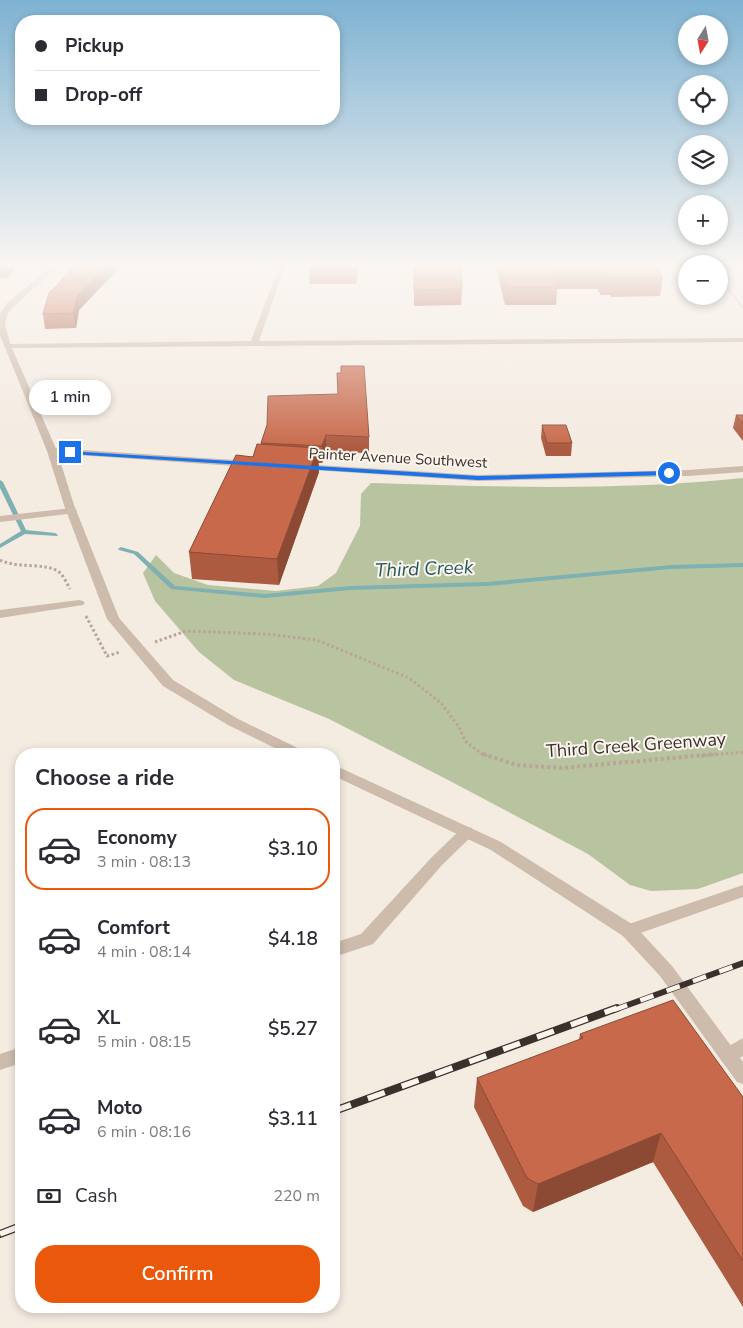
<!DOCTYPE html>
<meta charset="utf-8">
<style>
:root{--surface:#fff;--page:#f2f2f3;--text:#2b2b33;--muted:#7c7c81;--line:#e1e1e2;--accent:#ea580c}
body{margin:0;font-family:"Nunito Sans",sans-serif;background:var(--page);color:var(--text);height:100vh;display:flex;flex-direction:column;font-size:19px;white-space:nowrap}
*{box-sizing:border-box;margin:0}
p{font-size:16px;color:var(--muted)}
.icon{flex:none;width:28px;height:28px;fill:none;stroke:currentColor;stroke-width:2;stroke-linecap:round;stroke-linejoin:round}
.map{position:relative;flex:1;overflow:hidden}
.panel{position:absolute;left:15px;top:748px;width:325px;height:565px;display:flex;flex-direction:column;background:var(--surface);border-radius:20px;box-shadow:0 2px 8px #0003}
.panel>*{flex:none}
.top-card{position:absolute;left:15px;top:15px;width:325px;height:110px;border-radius:20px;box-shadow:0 2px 8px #0003;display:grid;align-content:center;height:110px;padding:0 20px;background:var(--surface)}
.needle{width:32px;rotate:191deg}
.buttons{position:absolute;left:678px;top:15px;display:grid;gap:10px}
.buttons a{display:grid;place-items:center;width:50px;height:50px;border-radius:50%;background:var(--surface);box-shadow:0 2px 8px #0003;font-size:25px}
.end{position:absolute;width:22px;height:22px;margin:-11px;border:6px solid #1a73e8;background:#fff;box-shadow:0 0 0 2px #fff}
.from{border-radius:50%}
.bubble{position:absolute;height:35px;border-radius:18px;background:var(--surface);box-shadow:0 2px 8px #0003;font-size:16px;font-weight:600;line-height:35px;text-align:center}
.top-card b{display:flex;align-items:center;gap:18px;height:48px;font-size:19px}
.top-card b+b{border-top:1px solid var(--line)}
.top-card i{width:12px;height:12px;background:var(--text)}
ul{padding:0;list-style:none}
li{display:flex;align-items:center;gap:15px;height:82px;margin:0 10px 8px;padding:0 10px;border:2px solid transparent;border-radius:20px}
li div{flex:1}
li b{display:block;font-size:19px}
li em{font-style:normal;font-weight:600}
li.active{border-color:var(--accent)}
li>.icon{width:45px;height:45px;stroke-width:1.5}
h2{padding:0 20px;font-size:22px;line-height:60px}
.pay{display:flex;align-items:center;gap:12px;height:55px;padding:0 20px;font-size:19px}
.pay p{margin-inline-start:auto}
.action{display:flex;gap:10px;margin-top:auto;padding:10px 20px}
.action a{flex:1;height:58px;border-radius:20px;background:var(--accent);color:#fff;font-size:20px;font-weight:600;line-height:58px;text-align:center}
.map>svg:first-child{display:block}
</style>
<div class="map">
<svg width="743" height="1328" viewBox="0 0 743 1328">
<rect width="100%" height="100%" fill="#f4ebe1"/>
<path fill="#b8c4a0" d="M743 478V873L698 889 651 891 630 885 588 854 450 781 329 719 234 680 199 652 155 601 143 573 156 555 174 573 208 585 276 591 318 586 336 573 360 526 361 494 371 483C495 487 620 491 743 478Z"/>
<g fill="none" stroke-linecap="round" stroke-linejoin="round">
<g fill="#7fb0b2" fill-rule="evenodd">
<polygon points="0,480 3,482 26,530 55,533 58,535 57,536 25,534 0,548 0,544 21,531 0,488"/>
<polygon points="121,547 138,552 175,586 265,594 350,586 487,582 671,565 743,563 743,567 671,569 487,586 350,590 265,598 171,589 134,554 119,550 118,549"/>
</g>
<polyline stroke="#b9a596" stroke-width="2" stroke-dasharray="1 1" stroke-linecap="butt" points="719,277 743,308"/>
<g stroke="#b9a596" stroke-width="3" stroke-dasharray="2.5 2.5" stroke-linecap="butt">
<path d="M0 560C18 569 46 562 59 572 64 576 67 584 70 589"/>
<polyline points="86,616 107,656 120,652"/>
<polyline points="155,642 186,631 266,634 317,640 409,678 441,703 459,727 465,741 482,754 487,756"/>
<polyline points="701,756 743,752"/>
</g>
<polyline stroke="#b9a596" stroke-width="4" stroke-dasharray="3 3" stroke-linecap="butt" points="483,754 517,765 562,768 716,754"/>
<g fill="#cdbbac" fill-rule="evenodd">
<polygon points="79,600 83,601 85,603 83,605 0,618 0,610"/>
<polygon points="467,827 472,828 474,832 472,836 442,865 373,944 334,957 334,943 361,934 432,857 462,828"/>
<polygon points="743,1038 743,1056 728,1064 722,1062 719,1056 722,1050"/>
<polygon points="21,1047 21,1063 0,1070 0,1054"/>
</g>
<g fill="#cdbbac" fill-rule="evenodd">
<polygon points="280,263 286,263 259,341 743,338 743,342 7,348 3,346 7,344 251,341"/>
<polygon points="52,448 249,461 254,464 249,467 49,453 47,451"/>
<polygon points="301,464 478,475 688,470 743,466 743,472 688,476 478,481 298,469 298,465"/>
<polygon points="72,508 77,511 76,513 0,522 0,516"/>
<polygon points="743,885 743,897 629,937 623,936 621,931 623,926"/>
</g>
<g fill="#cdbbac" fill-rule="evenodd">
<polygon points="55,263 62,263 13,307 7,315 5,325 11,346 57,451 74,505 119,618 173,680 238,719 304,751 306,754 287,754 228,725 163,686 107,619 64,505 47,451 0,335 0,314 7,303"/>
<polygon points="334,765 501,842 635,926 672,966 743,1062 743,1084 737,1082 660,976 623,936 491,850 334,776"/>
</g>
<defs>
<polyline id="rail-far1" points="614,1010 743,963"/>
<g id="rail">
<polyline points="334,1111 617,1008"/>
<polyline points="0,1234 21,1226"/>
</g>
</defs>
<use href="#rail-far1" stroke="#3b302b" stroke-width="6"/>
<use href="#rail" stroke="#3b302b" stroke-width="8"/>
<use href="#rail-far1" stroke="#fbf5ee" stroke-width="4.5" stroke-dasharray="14" stroke-linecap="butt"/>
<use href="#rail" stroke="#fbf5ee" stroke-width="5.5" stroke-dasharray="18" stroke-linecap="butt"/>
</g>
<g fill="#ac5a40">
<polygon points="0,263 20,263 7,278 0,278"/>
<polygon points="74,263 124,263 79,310 76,328 45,329 43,314 60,282"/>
<polygon points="359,263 356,284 310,284 309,268"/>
<polygon points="414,263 462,289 461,305 414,306"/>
<polygon points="496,263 668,263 656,268 663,278 660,296 611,297 610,295 601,295 597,289 557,289 556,305 505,305 496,267"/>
<polygon points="736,415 743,415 743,441 733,428"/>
<polygon points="267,425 369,437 369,453 326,452 322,463 318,463 319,472 279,585 192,579 189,552 261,444 261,443"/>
<polygon points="542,425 572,443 571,456 546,456 541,438"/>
<polygon points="580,1034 743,1097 743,1307 653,1162 533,1212 523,1206 474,1107 477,1078 579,1040"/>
</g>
<g fill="#8c4a34">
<polygon points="4,263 20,263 7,278"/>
<polygon points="109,263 124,263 79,310 76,328 73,313 77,296"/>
<polygon points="357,263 359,263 356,284 356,269"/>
<polygon points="647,263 668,263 645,273"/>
<polygon points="326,435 326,452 322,463 322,446"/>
<polygon points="318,448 319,472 279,585 277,559"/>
<polygon points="661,1133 653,1162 533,1212 538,1184"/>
</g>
<g fill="#c8694b" stroke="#8c4a34">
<polygon points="74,263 109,263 77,296 73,313 43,314 49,293 60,282"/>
<polygon points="311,263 357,263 356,269 309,268"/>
<polygon points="414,263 461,263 462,289 414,290"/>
<polygon points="501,263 653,263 663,278 614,279 613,277 603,277 599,271 552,271 558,287 507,287"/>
<polygon points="341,366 364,366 369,437 326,435 322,446 261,443 267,425 268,396 338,394 337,373 341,373"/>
<polygon points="736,415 743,415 743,424"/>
<polygon points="542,425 566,425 572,443 547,443"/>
<polygon points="257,444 318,448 277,559 189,552 236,455 253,457"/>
<polygon points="673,1000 743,1097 743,1261 661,1133 538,1184 527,1178 477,1078 583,1038 580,1034"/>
</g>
<linearGradient id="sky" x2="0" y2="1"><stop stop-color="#7eb2d2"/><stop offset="0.59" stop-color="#faf6f2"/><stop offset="1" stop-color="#faf6f2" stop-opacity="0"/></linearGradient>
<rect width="743" height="449" fill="url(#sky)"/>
<polygon fill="#1a73e8" points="68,451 478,476 669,471 672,473 669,475 478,480 70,454"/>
<g text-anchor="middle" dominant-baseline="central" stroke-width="4" stroke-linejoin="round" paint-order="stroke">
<g font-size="15" fill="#3b302b" stroke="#fbf5ee">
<text transform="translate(398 458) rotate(3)">Painter Avenue Southwest</text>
</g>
<g font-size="18" fill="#3b302b" stroke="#fbf5ee">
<text transform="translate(636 745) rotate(-4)">Third Creek Greenway</text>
</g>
<g font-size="19" font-style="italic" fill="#1f5a5e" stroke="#fbf5ee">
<text transform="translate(424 569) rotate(-2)">Third Creek</text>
</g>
</g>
</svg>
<div class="buttons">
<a><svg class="needle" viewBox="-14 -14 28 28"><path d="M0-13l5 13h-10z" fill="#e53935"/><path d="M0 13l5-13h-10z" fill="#7c7c81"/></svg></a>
<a><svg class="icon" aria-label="locate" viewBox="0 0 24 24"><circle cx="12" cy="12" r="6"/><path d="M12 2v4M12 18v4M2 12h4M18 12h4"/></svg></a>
<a><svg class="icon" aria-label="layers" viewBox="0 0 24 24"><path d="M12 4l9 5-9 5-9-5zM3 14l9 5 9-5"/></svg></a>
<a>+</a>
<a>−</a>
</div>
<i class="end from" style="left:669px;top:473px"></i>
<i class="end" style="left:70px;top:452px"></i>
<div class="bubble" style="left:29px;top:380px;width:82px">1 min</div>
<div class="top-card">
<b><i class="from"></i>Pickup</b>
<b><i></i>Drop-off</b>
</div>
<section class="panel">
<h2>Choose a ride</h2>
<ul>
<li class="active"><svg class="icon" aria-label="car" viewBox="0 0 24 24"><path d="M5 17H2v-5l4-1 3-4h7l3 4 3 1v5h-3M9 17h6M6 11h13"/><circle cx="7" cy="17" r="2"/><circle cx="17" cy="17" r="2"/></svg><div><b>Economy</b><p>3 min · 08:13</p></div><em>$3.10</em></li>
<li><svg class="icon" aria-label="car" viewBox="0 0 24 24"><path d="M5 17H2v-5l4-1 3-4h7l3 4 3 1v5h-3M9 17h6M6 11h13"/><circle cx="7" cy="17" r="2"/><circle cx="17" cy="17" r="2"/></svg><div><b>Comfort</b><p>4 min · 08:14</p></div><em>$4.18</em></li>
<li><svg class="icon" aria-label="car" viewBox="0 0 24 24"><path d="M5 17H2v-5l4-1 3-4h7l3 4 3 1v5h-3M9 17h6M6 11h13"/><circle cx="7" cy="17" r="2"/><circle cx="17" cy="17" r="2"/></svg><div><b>XL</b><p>5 min · 08:15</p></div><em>$5.27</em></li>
<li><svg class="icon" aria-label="car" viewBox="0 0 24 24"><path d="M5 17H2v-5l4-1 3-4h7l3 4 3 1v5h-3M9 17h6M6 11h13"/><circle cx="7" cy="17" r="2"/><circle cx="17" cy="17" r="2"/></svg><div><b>Moto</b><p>6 min · 08:16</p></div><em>$3.11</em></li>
</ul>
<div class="pay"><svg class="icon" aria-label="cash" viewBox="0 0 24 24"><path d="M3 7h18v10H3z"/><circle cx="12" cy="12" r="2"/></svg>Cash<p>220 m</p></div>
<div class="action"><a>Confirm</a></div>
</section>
</div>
